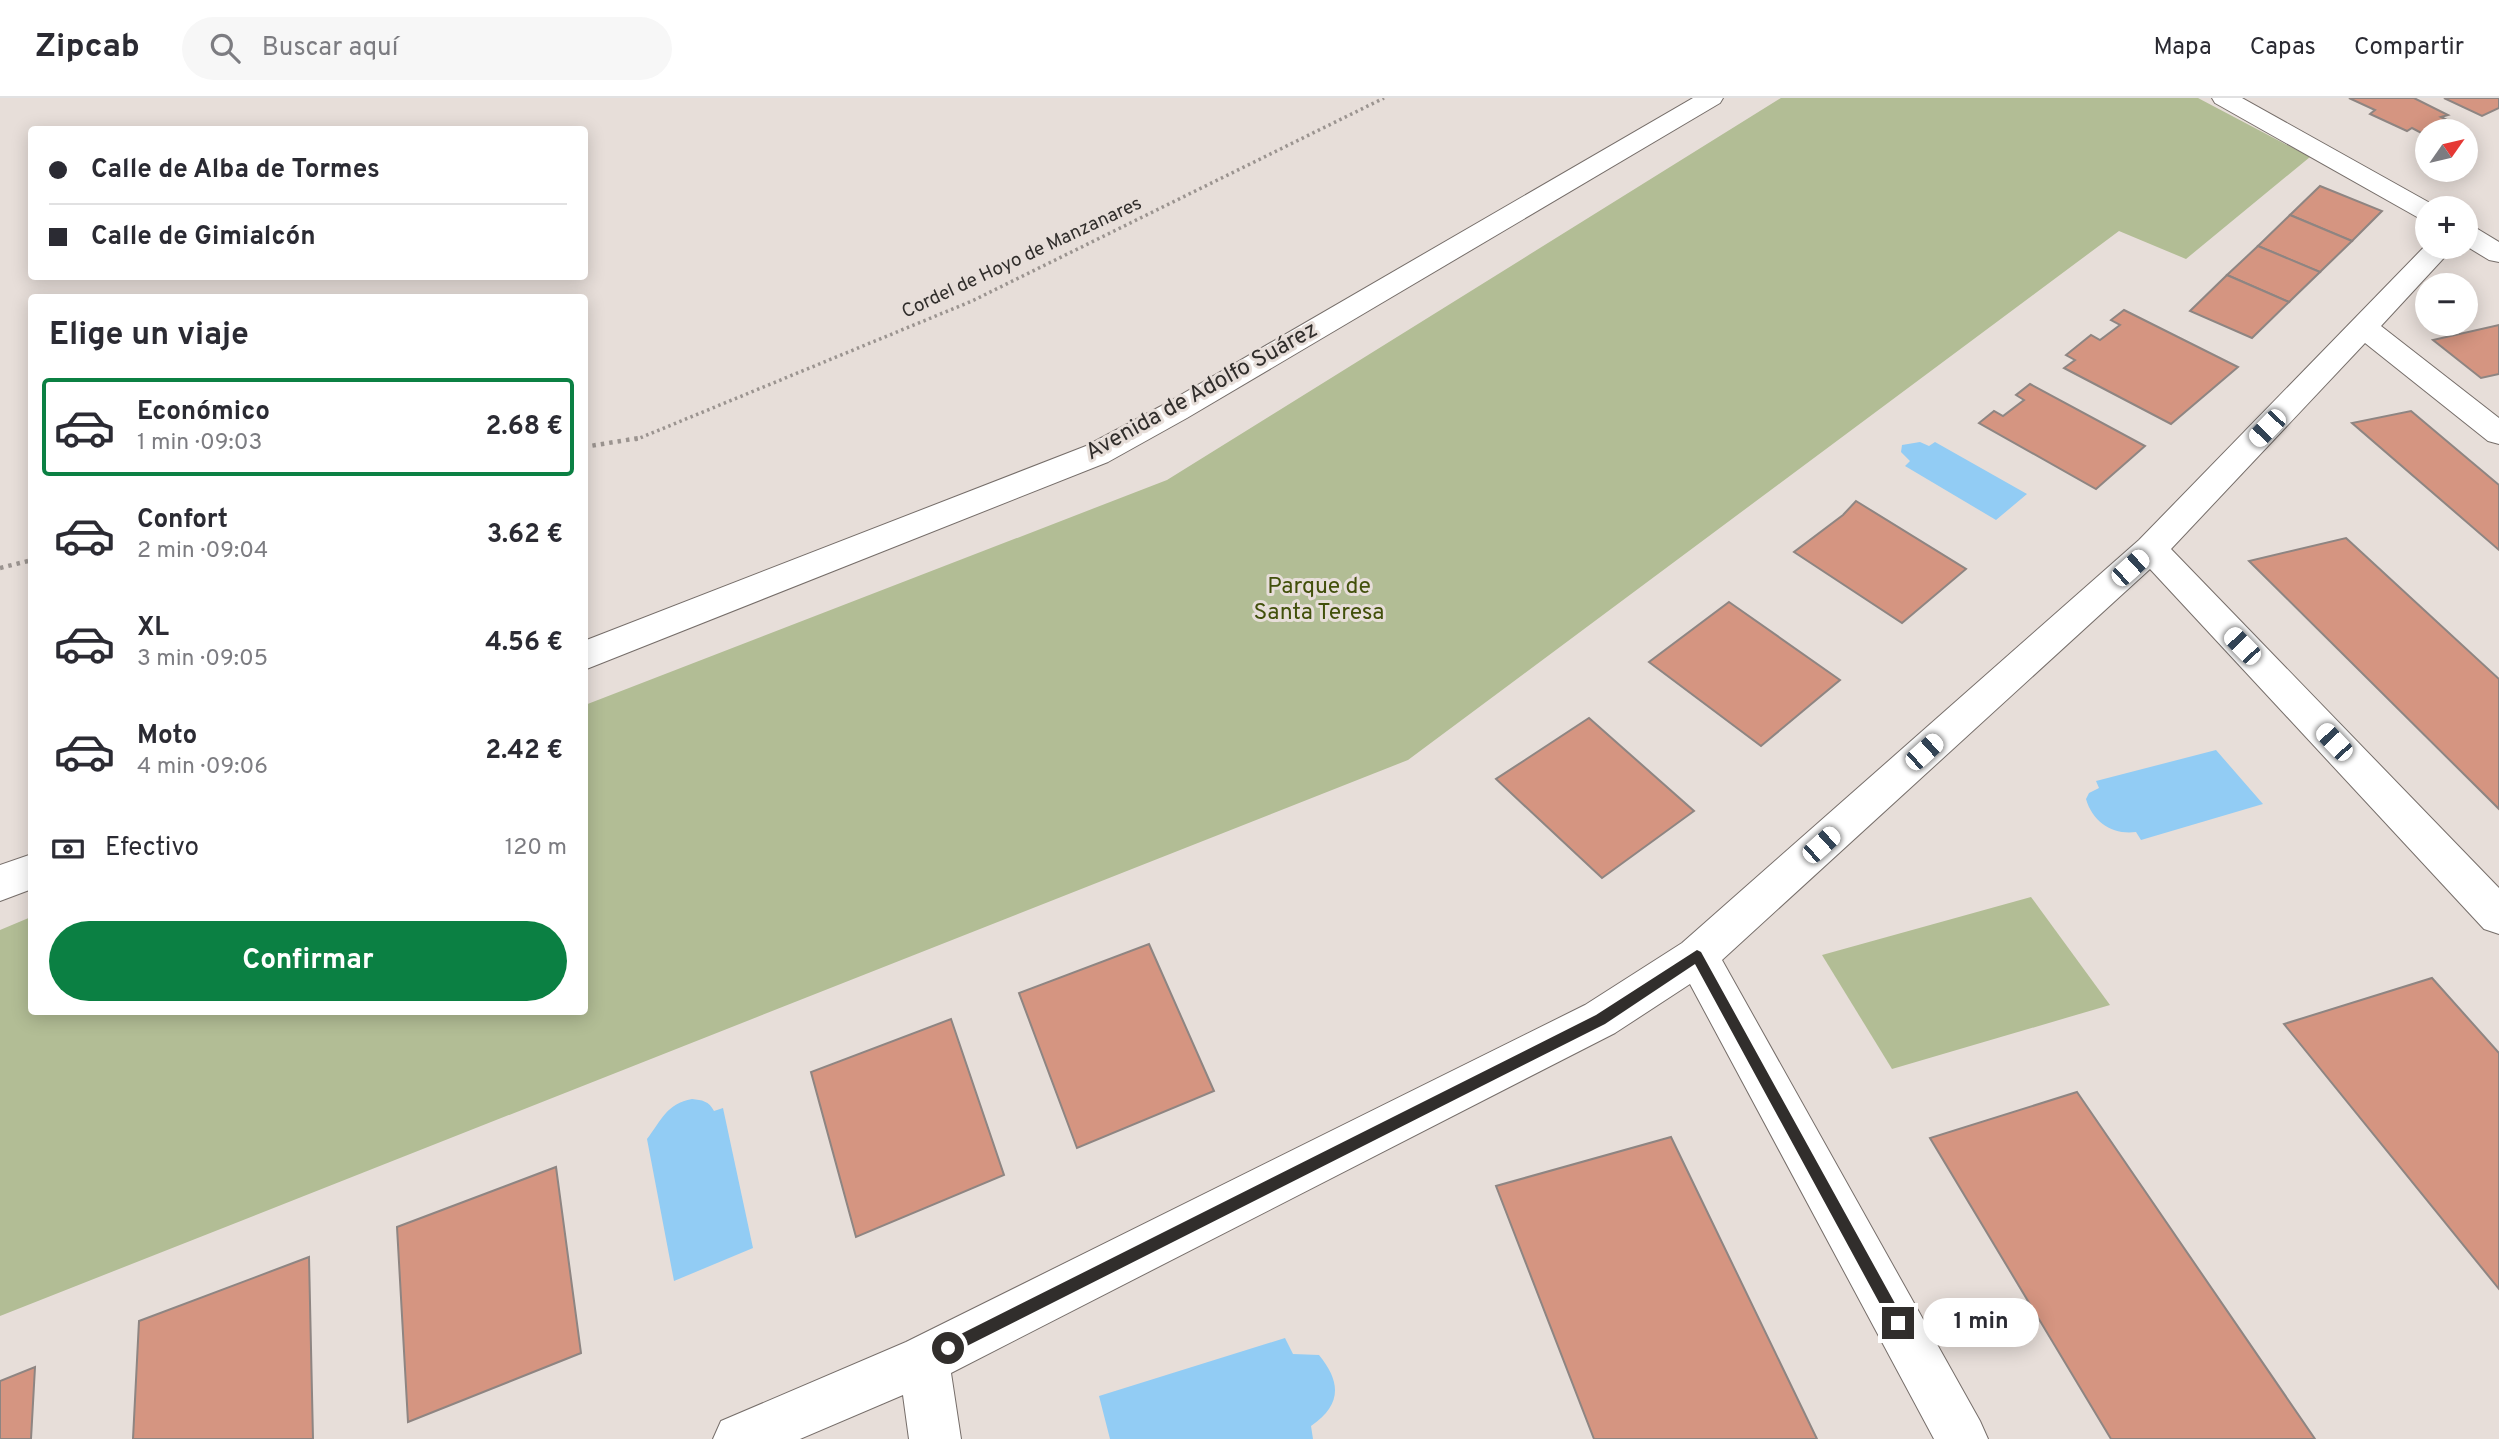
<!DOCTYPE html>
<html lang="es">
<meta charset="utf-8">
<style>
:root{--surface:#fff;--page:#f7f7f7;--text:#2b2b33;--muted:#7c7c81;--line:#e1e1e2;--accent:#0b8043}
body{margin:0;font-family:Overpass,sans-serif;background:var(--page);color:var(--text);height:100vh;display:flex;flex-direction:column;font-size:26px;white-space:nowrap}
*{box-sizing:border-box;margin:0}
p{font-size:23px;color:var(--muted)}
.icon{flex:none;width:38px;height:38px;fill:none;stroke:currentColor;stroke-width:2;stroke-linecap:round;stroke-linejoin:round}
.map{position:relative;flex:1;overflow:hidden}
.panel{position:absolute;left:28px;top:196px;width:560px;height:721px;display:flex;flex-direction:column;background:var(--surface);border-radius:7px;box-shadow:0 4px 18px #0003}
.panel>*{flex:none}
.banner{position:absolute;left:28px;top:28px;width:560px;height:154px;border-radius:7px;box-shadow:0 4px 18px #0003;display:grid;align-content:center;height:154px;padding:0 21px;background:var(--surface)}
.needle{width:46px;rotate:56deg}
.tools{position:absolute;left:2415px;top:21px;display:grid;gap:14px}
.tools a{display:grid;place-items:center;width:63px;height:63px;border-radius:50%;background:var(--surface);box-shadow:0 4px 18px #0003;font-size:35px}
.end{position:absolute;width:32px;height:32px;margin:-16px;border:9px solid #312e2c;background:#fff;box-shadow:0 0 0 4px #fff}
.from{border-radius:50%}
.bubble{position:absolute;height:49px;border-radius:24px;background:var(--surface);box-shadow:0 4px 18px #0003;font-size:23px;font-weight:700;line-height:49px;text-align:center}
.car{position:absolute;width:21px;height:42px;margin:-21px -10px;border-radius:9px;box-shadow:0 0 5px 2px #0007;background:linear-gradient(#fff 24%,#345 0 40%,#fff 0 76%,#345 0 86%,#fff 0)}
.banner b{display:flex;align-items:center;gap:24px;height:66px;font-size:26px}
.banner b+b{border-top:2px solid var(--line)}
.banner i{width:18px;height:18px;background:var(--text)}
ul{padding:0;list-style:none}
li{display:flex;align-items:center;gap:21px;height:98px;margin:0 14px 10px;padding:0 7px;border:4px solid transparent;border-radius:7px}
li div{flex:1}
li b{display:block;font-size:26px}
li em{font-style:normal;font-weight:700}
li.active{border-color:var(--accent)}
li>.icon{width:63px;height:63px;stroke-width:1.5}
h2{padding:0 21px;font-size:32px;line-height:84px}
.pay{display:flex;align-items:center;gap:18px;height:77px;padding:0 21px;font-size:26px}
.pay p{margin-inline-start:auto}
.cta{display:flex;gap:14px;margin-top:auto;padding:14px 21px}
.cta a{flex:1;height:80px;border-radius:42px;background:var(--accent);color:#fff;font-size:28px;font-weight:700;line-height:80px;text-align:center}
header{display:flex;align-items:center;gap:42px;box-sizing:border-box;height:98px;padding:0 35px;background:var(--surface);border-bottom:2px solid var(--line)}
header strong{font-size:33px}
nav{display:flex;gap:38px;margin-inline-start:auto;font-size:24px}
.search{width:490px;height:63px;background:var(--page);display:flex;align-items:center;gap:18px;box-sizing:border-box;padding:0 24px;border-radius:38px;color:var(--muted);font-size:26px}
.map>svg:first-child{display:block}
</style>
<header>
<strong>Zipcab</strong>
<div class="search"><svg class="icon" aria-label="search" viewBox="0 0 24 24"><circle cx="10" cy="10" r="6"/><path d="M15 15l6 6"/></svg>Buscar aquí</div>
<nav><a>Mapa</a><a>Capas</a><a>Compartir</a></nav>
</header>
<div class="map">
<svg width="2499" height="1341" viewBox="0 0 2499 1341">
<rect width="100%" height="100%" fill="#e7ded9"/>
<g fill="#b2bd95">
<polygon points="1781,0 2198,0 2310,59 2186,161 2119,133 1408,662 0,1218 0,832 31,819 32,914 584,914 585,607 1167,382"/>
<polygon points="2031,799 2110,907 1892,971 1822,857"/>
</g>
<g fill="#92ccf4">
<polygon points="1920,344 1929,348 1935,344 2027,396 1996,422 1905,368 1910,363 1901,354 1902,347"/>
<path d="M2216 652 2263 706 2141 742 2136 734C2113 737 2093 725 2086 701L2089 695 2099 690 2096 683Z"/>
<path d="M692 1001C702 1002 709 1003 714 1013L723 1010 753 1150 674 1183 647 1041C661 1023 667 1005 692 1001Z"/>
<path d="M1285 1240 1293 1256 1319 1257C1342 1285 1341 1307 1311 1328L1313 1341H1110L1099 1298Z"/>
</g>
<g fill="#d59581" stroke="#8e8582" stroke-width="2">
<polygon points="2349,0 2414,0 2448,17 2441,19 2453,25 2427,33 2425,37 2412,30 2407,33 2370,16 2375,12"/>
<polygon points="2444,0 2499,0 2499,10 2482,18"/>
<polygon points="2320,88 2382,113 2352,143 2290,117"/>
<polygon points="2290,117 2352,143 2320,174 2258,148"/>
<polygon points="2258,148 2320,174 2289,204 2227,177"/>
<polygon points="2227,177 2289,204 2252,240 2190,213"/>
<polygon points="2124,212 2238,269 2171,326 2064,270 2075,262 2066,257 2091,237 2100,242 2120,227 2111,222"/>
<polygon points="2499,227 2499,276 2481,280 2433,242"/>
<polygon points="2030,286 2145,348 2096,391 1979,325 1994,313 2003,318 2024,302 2016,297"/>
<polygon points="2411,313 2499,387 2499,452 2352,325"/>
<polygon points="1856,403 1966,471 1902,525 1794,454 1843,417"/>
<polygon points="2346,440 2499,581 2499,711 2249,463"/>
<polygon points="1729,504 1840,582 1761,648 1649,564"/>
<polygon points="1589,620 1694,713 1602,780 1496,681"/>
<polygon points="1149,846 1214,993 1077,1050 1019,895"/>
<polygon points="2432,880 2499,955 2499,1191 2284,926"/>
<polygon points="951,921 1004,1077 856,1139 811,974"/>
<polygon points="2077,994 2315,1341 2111,1341 1930,1040"/>
<polygon points="1671,1039 1817,1341 1594,1341 1496,1088"/>
<polygon points="556,1069 581,1255 408,1324 397,1129"/>
<polygon points="309,1159 313,1341 133,1341 139,1223"/>
<polygon points="35,1269 31,1341 0,1341 0,1283"/>
</g>
<g fill="none" stroke-linecap="round" stroke-linejoin="round">
<defs>
<g id="street">
<polygon points="1693,0 1723,0 1720,5 1187,320 1108,364 584,572 584,543 1086,348 1165,306"/>
<polygon points="2212,0 2242,0 2439,110 2427,110 2427,121 2417,119 2215,5"/>
<polygon points="2466,128 2476,130 2499,144 2499,164 2489,162 2466,148"/>
<polygon points="2427,146 2427,149 2454,149 2381,228 2499,320 2499,346 2488,343 2365,245 2171,451 2499,790 2499,836 2484,831 2150,471 1722,862 1980,1323 1988,1341 1934,1341 1690,886 1615,935 951,1275 961,1341 909,1341 903,1297 800,1341 713,1341 721,1323 906,1244 1585,907 1682,845 2139,442"/>
<polygon points="32,756 32,791 0,803 0,767"/>
</g>
</defs>
<use href="#street" stroke="#766e6a" stroke-width="2"/>
<polyline stroke="#9b9490" stroke-width="3.5" stroke-dasharray="2.5 3.5" stroke-linecap="butt" points="635,342 972,203 1384,0"/>
<g stroke="#9b9490" stroke-width="4.5" stroke-dasharray="3.5 5" stroke-linecap="butt">
<polyline points="584,349 639,340"/>
<polyline points="0,470 32,462"/>
</g>
<use href="#street" fill="#fff" fill-rule="evenodd"/>
</g>
<polygon fill="#312e2c" points="1697,852 1701,854 1903,1220 1905,1225 1903,1230 1898,1232 1893,1230 1695,866 1605,926 953,1255 948,1257 943,1255 941,1250 943,1245 1596,917"/>
<g text-anchor="middle" dominant-baseline="central" stroke-width="6" stroke-linejoin="round" paint-order="stroke">
<g font-size="19" fill="#312e2c" stroke="#e7ded9">
<text transform="translate(1022 160) rotate(-25)">Cordel de Hoyo de Manzanares</text>
</g>
<g font-size="23" fill="#312e2c" stroke="#e7ded9">
<text transform="translate(1202 294) rotate(-29)">Avenida de Adolfo Suárez</text>
</g>
<g font-size="23" fill="#42500b" stroke="#e7ded9">
<text x="1319" y="489">Parque de<tspan x="1319" dy="26">Santa Teresa</tspan></text>
</g>
</g>
</svg>
<div class="tools">
<a><svg class="needle" viewBox="-14 -14 28 28"><path d="M0-13l5 13h-10z" fill="#e53935"/><path d="M0 13l5-13h-10z" fill="#7c7c81"/></svg></a>
<a>+</a>
<a>−</a>
</div>
<i class="end from" style="left:948px;top:1250px"></i>
<i class="end" style="left:1898px;top:1225px"></i>
<div class="bubble" style="left:1923px;top:1200px;width:116px">1 min</div>
<i class="car" style="left:2267px;top:330px;rotate:224deg"></i>
<i class="car" style="left:2130px;top:470px;rotate:48deg"></i>
<i class="car" style="left:2242px;top:548px;rotate:316deg"></i>
<i class="car" style="left:2334px;top:644px;rotate:317deg"></i>
<i class="car" style="left:1924px;top:654px;rotate:48deg"></i>
<i class="car" style="left:1821px;top:747px;rotate:48deg"></i>
<div class="banner">
<b><i class="from"></i>Calle de Alba de Tormes</b>
<b><i></i>Calle de Gimialcón</b>
</div>
<section class="panel">
<h2>Elige un viaje</h2>
<ul>
<li class="active"><svg class="icon" aria-label="car" viewBox="0 0 24 24"><path d="M5 17H2v-5l4-1 3-4h7l3 4 3 1v5h-3M9 17h6M6 11h13"/><circle cx="7" cy="17" r="2"/><circle cx="17" cy="17" r="2"/></svg><div><b>Económico</b><p>1 min · 09:03</p></div><em>2.68 €</em></li>
<li><svg class="icon" aria-label="car" viewBox="0 0 24 24"><path d="M5 17H2v-5l4-1 3-4h7l3 4 3 1v5h-3M9 17h6M6 11h13"/><circle cx="7" cy="17" r="2"/><circle cx="17" cy="17" r="2"/></svg><div><b>Confort</b><p>2 min · 09:04</p></div><em>3.62 €</em></li>
<li><svg class="icon" aria-label="car" viewBox="0 0 24 24"><path d="M5 17H2v-5l4-1 3-4h7l3 4 3 1v5h-3M9 17h6M6 11h13"/><circle cx="7" cy="17" r="2"/><circle cx="17" cy="17" r="2"/></svg><div><b>XL</b><p>3 min · 09:05</p></div><em>4.56 €</em></li>
<li><svg class="icon" aria-label="car" viewBox="0 0 24 24"><path d="M5 17H2v-5l4-1 3-4h7l3 4 3 1v5h-3M9 17h6M6 11h13"/><circle cx="7" cy="17" r="2"/><circle cx="17" cy="17" r="2"/></svg><div><b>Moto</b><p>4 min · 09:06</p></div><em>2.42 €</em></li>
</ul>
<div class="pay"><svg class="icon" aria-label="cash" viewBox="0 0 24 24"><path d="M3 7h18v10H3z"/><circle cx="12" cy="12" r="2"/></svg>Efectivo<p>120 m</p></div>
<div class="cta"><a>Confirmar</a></div>
</section>
</div>
